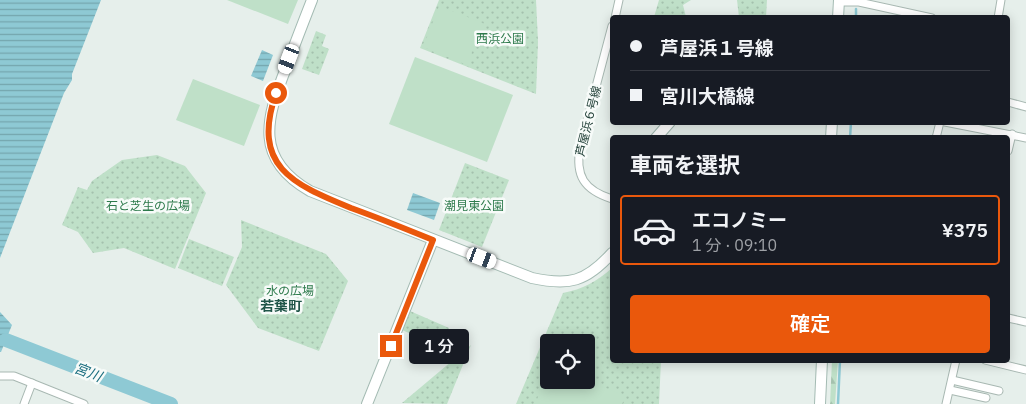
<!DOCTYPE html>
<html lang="ja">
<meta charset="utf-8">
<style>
:root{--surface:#171b24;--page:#242831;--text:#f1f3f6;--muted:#9ea1a6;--line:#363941;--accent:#ea580c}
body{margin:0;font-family:"IBM Plex Sans","Noto Sans JP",sans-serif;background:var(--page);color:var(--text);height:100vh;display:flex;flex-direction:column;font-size:19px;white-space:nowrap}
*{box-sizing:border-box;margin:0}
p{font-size:16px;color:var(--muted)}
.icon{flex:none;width:28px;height:28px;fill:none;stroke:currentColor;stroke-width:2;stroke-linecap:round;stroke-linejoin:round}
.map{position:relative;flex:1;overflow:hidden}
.panel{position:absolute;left:610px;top:135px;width:400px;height:228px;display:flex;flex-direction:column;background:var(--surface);border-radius:5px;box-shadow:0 2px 12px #0003}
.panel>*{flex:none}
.hud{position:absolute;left:610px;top:15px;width:400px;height:110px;border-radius:5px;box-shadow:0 2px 12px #0003;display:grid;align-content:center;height:110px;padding:0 20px;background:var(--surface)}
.controls{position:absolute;left:540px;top:334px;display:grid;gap:10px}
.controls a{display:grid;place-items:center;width:55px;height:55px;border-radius:5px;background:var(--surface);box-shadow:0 2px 12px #0003;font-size:25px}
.end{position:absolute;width:22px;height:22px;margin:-11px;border:6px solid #ea580c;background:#fff;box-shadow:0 0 0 2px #fff}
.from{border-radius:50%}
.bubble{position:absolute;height:35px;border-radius:5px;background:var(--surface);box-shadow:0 2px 12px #0003;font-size:16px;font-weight:600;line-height:35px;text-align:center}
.car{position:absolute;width:15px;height:30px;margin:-15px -8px;border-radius:6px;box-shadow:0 0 4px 1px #0007;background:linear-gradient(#fff 24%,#345 0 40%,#fff 0 76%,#345 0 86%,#fff 0)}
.hud b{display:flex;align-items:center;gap:18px;height:48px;font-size:19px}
.hud b+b{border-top:1px solid var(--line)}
.hud i{width:12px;height:12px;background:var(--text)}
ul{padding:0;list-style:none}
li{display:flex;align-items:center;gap:15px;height:70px;margin:0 10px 8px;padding:0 10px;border:2px solid transparent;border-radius:5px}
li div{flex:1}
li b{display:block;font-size:19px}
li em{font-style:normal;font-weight:600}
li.on{border-color:var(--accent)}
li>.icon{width:45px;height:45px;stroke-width:1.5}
h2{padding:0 20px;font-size:22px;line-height:60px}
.cta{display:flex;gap:10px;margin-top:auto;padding:10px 20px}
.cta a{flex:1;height:58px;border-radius:5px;background:var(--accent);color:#fff;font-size:20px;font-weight:600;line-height:58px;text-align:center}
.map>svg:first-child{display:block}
</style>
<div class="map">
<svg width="1026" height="404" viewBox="0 0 1026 404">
<defs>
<pattern id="green-dots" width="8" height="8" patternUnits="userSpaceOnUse" patternTransform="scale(1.25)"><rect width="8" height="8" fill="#bfe0c8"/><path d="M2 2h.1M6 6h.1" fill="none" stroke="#a4c1ad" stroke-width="1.8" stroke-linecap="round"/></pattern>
<pattern id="forest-firs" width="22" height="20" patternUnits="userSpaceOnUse" patternTransform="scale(1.25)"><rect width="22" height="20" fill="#bfe0c8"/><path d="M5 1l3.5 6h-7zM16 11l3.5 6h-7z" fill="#a4c1ad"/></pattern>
<pattern id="water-rules" width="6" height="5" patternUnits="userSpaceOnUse" patternTransform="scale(1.25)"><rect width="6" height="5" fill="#8ec9d4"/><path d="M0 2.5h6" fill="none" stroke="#74a5ad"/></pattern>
</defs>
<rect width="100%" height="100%" fill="#e6efeb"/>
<g fill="url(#green-dots)" fill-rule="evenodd">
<polygon points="439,0 536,0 538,42 536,94 420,48"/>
<polygon points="659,0 691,0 683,5 686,17 654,17"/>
<polygon points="767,0 766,17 739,17 737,0"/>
<polygon points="316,31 326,35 322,46 329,49 319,75 302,69"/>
<polygon points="157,155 185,166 206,193 175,269 124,248 93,253 78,232 62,225 78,187 87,190 92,181 122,160"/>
<polygon points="465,163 509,180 482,247 439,230"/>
<polygon points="241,220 326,254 348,281 319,351 258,328 226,285 242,247"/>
<polygon points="189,239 234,257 222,286 178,268"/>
<path d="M612 268V360H661L659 404H516L563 293C583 289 596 282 612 268ZM549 342H586V380H549Z"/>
<polygon points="410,311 449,328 446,337 434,344 402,330"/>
<polygon points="471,345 447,404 402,403"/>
</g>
<polygon fill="url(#forest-firs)" points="832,360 838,360 835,404 830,404"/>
<g fill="#bfe0c8">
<polygon points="227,0 298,0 288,24"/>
<polygon points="439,6 483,23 467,65 423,47"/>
<polygon points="415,57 513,95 487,162 389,124"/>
<polygon points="193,79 260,105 244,146 176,120"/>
<polygon points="549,370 549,380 586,380 626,396 622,404 535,404"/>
</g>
<g fill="url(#water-rules)">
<polygon points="0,0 101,0 72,74 72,80 64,93 0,258"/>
<polygon points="262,50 273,55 263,81 251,76"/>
<polygon points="413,193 440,203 434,220 407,210"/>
<polygon points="0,312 12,325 1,352 0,352"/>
</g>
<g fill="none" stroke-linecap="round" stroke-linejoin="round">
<g stroke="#8ec9d4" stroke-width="2.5">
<polyline points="856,18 856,9"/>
<polyline points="850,138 851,122"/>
<polyline points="838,404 840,360"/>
</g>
<polyline stroke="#8ec9d4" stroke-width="14" points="6,340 171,404"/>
<defs>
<g id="street">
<polyline points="839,2 859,2 932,18"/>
<polyline points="615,18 619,0"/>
<polyline points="998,18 1001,0"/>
<path d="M612 26 580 147C575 176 584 190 612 199"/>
<polyline points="1008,102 1026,107"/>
<polyline points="945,122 1026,138"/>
<polyline points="936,138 940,122"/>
<polyline points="1008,151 1012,134"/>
<polyline points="1008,318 1026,322"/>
<polyline points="985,360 1026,370"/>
<polyline points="0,376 14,376 84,404"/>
<polyline points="952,380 999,391"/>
<polyline points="950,390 986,398"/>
<polyline points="24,404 32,383"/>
<polyline points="946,404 956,360"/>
</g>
<g id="secondary">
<path d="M312 0C303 23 294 46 286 68 266 119 254 159 310 191L532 278C569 286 586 282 612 253"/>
<polyline points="838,18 839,0"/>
<polyline points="656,138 670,122"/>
<polyline points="831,138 832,122"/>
<polyline points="367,404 433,240"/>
<polyline points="820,404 822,360"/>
</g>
</defs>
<use href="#street" stroke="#a8b8b2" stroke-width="9"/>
<use href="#secondary" stroke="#a4bbb3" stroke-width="12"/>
<use href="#street" stroke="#fff" stroke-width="7"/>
<use href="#secondary" stroke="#fff" stroke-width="10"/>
</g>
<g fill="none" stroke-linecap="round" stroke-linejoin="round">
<path stroke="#ea580c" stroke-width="6" d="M276 93C251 166 292 184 351 208 379 218 406 229 433 240L391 346"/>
</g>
<g text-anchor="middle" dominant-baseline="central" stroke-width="5" stroke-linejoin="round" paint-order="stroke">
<g font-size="12" fill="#2d7a4b" stroke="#f7fbf9">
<text x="500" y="38">西浜公園</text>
<text x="148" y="205">石と芝生の広場</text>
<text x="474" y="205">潮見東公園</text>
<text x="290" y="290">水の広場</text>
</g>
<g font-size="12" fill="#24423a" stroke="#f7fbf9">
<text transform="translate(588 121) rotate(-76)">芦屋浜６号線</text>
</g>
<g font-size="14" font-weight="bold" fill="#1f5548" stroke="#f7fbf9">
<text x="281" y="306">若葉町</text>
</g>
<g font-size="14" font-style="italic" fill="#1c6f80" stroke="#f7fbf9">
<text transform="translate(88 372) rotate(21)">宮川</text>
</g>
</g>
</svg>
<div class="controls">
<a><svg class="icon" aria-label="locate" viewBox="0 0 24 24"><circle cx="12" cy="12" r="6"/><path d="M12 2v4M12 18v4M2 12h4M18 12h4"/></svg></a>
</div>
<i class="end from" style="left:276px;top:93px"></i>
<i class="end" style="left:391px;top:346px"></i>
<div class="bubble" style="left:409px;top:329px;width:60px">1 分</div>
<i class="car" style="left:289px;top:59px;rotate:201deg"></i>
<i class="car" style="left:482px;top:258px;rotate:111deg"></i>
<div class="hud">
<b><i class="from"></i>芦屋浜１号線</b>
<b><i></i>宮川大橋線</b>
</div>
<section class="panel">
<h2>車両を選択</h2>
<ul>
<li class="on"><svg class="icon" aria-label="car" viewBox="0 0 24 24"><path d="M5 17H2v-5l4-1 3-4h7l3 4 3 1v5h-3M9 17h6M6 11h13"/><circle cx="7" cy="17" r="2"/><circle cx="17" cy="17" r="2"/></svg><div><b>エコノミー</b><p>1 分 · 09:10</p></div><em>¥375</em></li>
</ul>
<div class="cta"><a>確定</a></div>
</section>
</div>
